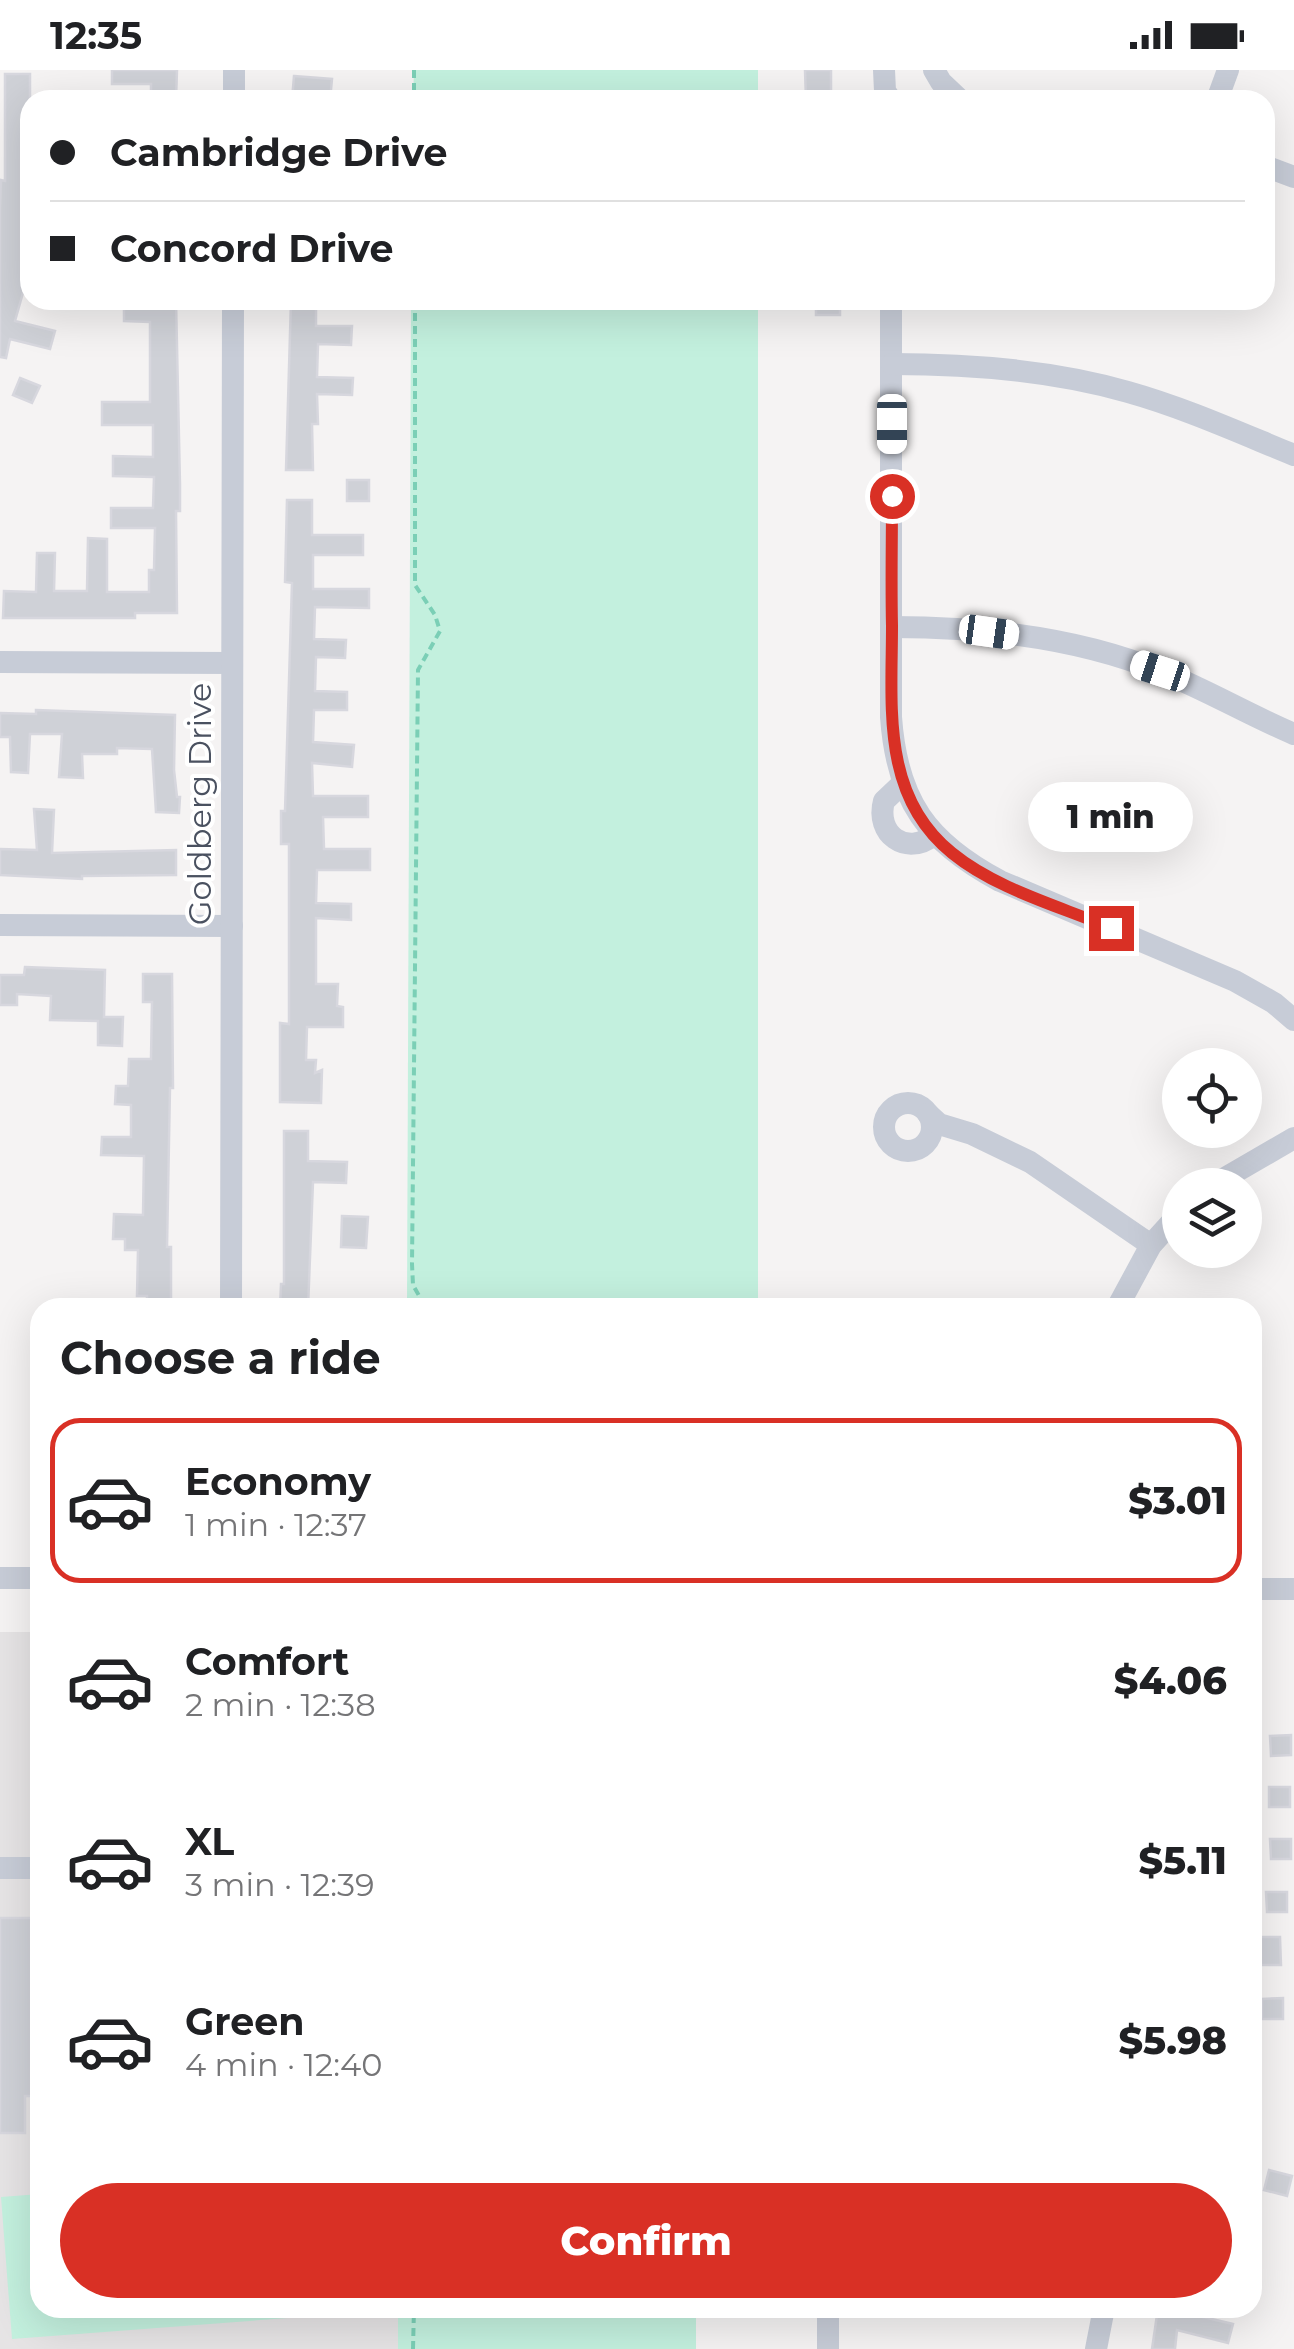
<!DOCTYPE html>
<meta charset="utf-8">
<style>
:root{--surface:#fff;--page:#f2f2f2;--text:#202124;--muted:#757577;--line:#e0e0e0;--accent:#d93025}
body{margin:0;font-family:Montserrat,sans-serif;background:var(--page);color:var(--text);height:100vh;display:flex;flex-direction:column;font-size:38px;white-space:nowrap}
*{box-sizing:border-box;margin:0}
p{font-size:32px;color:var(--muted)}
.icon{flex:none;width:55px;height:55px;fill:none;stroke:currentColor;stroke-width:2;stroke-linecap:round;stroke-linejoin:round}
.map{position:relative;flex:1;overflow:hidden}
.drawer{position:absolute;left:30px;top:1228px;width:1232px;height:1020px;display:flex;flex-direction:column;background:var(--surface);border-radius:30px;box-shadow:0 10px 40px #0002}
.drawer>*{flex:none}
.hud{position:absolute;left:20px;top:20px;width:1255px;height:220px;border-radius:30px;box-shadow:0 10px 40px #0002;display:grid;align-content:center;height:220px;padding:0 30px;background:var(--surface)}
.tools{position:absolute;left:1162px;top:978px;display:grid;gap:20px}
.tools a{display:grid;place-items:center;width:100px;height:100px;border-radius:50%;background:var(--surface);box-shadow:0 10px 40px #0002;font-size:50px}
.end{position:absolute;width:45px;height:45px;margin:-22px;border:12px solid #d93025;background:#fff;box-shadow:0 0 0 5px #fff}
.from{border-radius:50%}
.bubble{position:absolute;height:70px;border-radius:35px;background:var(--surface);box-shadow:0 10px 40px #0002;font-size:32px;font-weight:800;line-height:70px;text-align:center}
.car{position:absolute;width:30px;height:60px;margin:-30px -15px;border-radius:12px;box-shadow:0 0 8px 2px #0007;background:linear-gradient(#fff 24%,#345 0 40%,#fff 0 76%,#345 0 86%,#fff 0)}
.hud b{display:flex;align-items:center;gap:35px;height:95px;font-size:38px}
.hud b+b{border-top:2px solid var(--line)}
.hud i{width:25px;height:25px;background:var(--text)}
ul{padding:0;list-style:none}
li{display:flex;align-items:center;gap:30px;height:165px;margin:0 20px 15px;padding:0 10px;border:5px solid transparent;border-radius:30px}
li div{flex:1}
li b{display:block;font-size:38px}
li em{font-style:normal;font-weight:800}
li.active{border-color:var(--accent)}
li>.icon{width:90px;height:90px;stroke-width:1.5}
h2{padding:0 30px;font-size:45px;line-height:120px}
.cta{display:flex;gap:20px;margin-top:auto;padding:20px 30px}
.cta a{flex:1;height:115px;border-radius:60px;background:var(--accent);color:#fff;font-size:40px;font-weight:800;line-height:115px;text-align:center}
.status{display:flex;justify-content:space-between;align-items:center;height:70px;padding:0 50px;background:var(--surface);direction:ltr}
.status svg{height:28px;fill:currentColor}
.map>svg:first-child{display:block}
</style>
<div class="status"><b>12:35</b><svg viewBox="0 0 49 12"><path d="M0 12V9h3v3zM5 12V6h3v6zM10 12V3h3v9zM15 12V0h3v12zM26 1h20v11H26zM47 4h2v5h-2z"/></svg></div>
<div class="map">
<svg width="1294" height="2279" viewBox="0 0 1294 2279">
<rect width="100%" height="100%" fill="#f5f3f3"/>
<polygon fill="#e6e4e5" points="0,1562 40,1562 40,2238 398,2238 398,2279 0,2279"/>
<g fill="#c3f0de">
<polygon points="414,0 758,0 758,30 413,30"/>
<polygon points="411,230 758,230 758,1237 407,1237"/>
<polygon points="40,2124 40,2238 327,2238 328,2245 12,2269 1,2127"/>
<rect x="398" y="2238" width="298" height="41"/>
</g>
<g fill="#cfd1d7" stroke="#d7d7de" stroke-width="2.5">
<polygon points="112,0 177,0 176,30 151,30 151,14 112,14"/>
<polygon points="805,0 831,0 831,30 806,30"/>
<polygon points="5,4 30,4 30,93 26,93 26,138 30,138 30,198 15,251 55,261 50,279 10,269 6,288 0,287 0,139 1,110 5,111"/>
<polygon points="294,6 332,9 330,30 292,30"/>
<polygon points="150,230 176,230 180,414 180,441 176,441 177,543 135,543 135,548 3,548 4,521 36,522 37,483 55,483 54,521 87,521 88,468 107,469 107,522 149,522 149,500 154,500 155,458 111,458 111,438 153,438 154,407 113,406 113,386 153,387 153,355 102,355 102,332 150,332 150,252 124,251 124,235 150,235"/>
<polygon points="291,230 316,230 316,256 352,256 351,275 318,274 317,307 353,308 352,325 317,324 318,354 312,354 313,400 286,400"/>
<rect x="816" y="230" width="24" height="15"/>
<polygon points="20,308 40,316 32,333 13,325"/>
<rect x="347" y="410" width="22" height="21"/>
<polygon points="287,430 312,430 312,465 363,465 363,485 313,485 313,519 369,519 369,538 315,537 314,569 346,570 345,588 316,587 315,621 347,622 347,640 314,640 313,672 354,675 352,697 312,693 313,726 368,726 368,747 323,747 324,779 370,779 370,800 317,800 316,833 351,834 351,850 316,848 316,914 338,914 337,936 343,937 343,957 307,957 306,990 316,990 315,1003 322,1000 321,1033 280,1032 280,953 289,954 289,774 281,774 281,741 285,741 292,513 285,512"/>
<polygon points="36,640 175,645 174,700 177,727 180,727 179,743 156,742 152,679 117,678 117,684 82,684 83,708 59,707 62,664 30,664 28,703 11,702 10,667 0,667 0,643 36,644"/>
<polygon points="34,739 54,740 52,783 176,780 176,805 82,806 82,809 0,805 0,779 37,780"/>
<polygon points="25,897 105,900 104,947 123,947 122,976 98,975 98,951 50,950 51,926 17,924 17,935 0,935 0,905 24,905"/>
<polygon points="143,904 172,904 173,1018 170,1018 167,1177 171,1177 171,1238 147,1238 147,1226 137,1226 138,1180 125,1180 125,1169 113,1169 114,1144 143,1145 144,1086 101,1085 102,1067 131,1067 131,1035 115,1034 116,1016 128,1016 129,989 151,989 152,932 143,932"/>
<polygon points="284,1061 308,1061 308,1091 347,1092 346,1113 313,1112 308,1238 280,1238 281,1214 284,1214"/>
<polygon points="342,1146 368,1147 366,1178 341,1177"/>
<polygon points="1291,1665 1291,1685 1271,1686 1270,1666"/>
<rect x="1269" y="1717" width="21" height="20"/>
<polygon points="1270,1769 1291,1769 1291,1789 1271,1789"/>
<polygon points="1266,1822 1287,1822 1287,1842 1267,1842"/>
<polygon points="0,1848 40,1848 40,2026 25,2026 25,2063 0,2063"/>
<polygon points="1260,1867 1280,1867 1281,1895 1261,1895"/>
<polygon points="1283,1928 1283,1949 1262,1949 1262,1929"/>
<polygon points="1269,2100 1292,2106 1287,2126 1264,2120"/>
<polygon points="1158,2238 1183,2238 1182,2242 1233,2254 1228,2273 1177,2260 1175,2279 1152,2279"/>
</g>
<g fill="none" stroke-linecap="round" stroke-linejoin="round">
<g stroke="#7bcfb6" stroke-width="4" stroke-dasharray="8 5" stroke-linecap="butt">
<polyline points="414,0 414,30"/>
<polyline points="415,230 415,515 435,545 440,561 418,600 412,1194 413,1215 426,1238"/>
<polyline points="413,2279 414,2238"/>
</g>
<g stroke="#c7ccd7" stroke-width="22">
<polyline points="884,0 885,21 891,30"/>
<polyline points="934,0 941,12 960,30"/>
<polyline points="234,30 234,0"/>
<polyline points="1217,30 1228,0"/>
<polyline points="1265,96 1294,107"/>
<path d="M891 230V647C897 731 927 772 1000 811L1235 911 1274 933 1294 950"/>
<path d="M892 294C971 294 1052 300 1128 322 1185 338 1240 363 1294 385"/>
<path d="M892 557C983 557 1077 567 1162 602 1207 620 1249 645 1294 664"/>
<polyline points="0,592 231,593"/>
<path d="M903 713 884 731C875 764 906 787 934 765"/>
<polyline points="0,855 232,856"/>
<circle cx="908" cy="1057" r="24"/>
<polyline points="928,1044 939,1054 972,1064 1030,1092 1151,1175"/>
<polyline points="1213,1115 1294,1068"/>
<polyline points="231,1238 233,230"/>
<polyline points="1117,1238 1151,1175 1180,1143"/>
<polyline points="0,1508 40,1508"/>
<polyline points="1252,1519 1294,1519"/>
<polyline points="0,1798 40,1798"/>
<polyline points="828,2238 828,2279"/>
<polyline points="1096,2279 1104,2238"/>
</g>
</g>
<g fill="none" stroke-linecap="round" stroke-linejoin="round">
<path stroke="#d93025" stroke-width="12" d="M892 426C892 470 891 513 892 556 892 637 881 726 952 783 996 819 1059 836 1111 858"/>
</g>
<g text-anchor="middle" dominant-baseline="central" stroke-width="8" stroke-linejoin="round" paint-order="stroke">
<g font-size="32" fill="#4a5160" stroke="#fff">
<text transform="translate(199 734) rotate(-90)">Goldberg Drive</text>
</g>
</g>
</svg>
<div class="tools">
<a><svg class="icon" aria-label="locate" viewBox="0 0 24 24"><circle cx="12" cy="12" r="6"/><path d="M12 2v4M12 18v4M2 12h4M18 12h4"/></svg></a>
<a><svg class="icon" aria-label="layers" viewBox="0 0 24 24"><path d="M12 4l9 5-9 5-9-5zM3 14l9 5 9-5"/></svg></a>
</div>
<i class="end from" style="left:892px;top:426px"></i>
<i class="end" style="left:1111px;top:858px"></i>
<div class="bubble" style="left:1028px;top:712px;width:165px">1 min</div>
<i class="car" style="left:892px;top:354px;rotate:180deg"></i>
<i class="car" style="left:989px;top:562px;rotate:98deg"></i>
<i class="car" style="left:1160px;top:601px;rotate:288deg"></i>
<div class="hud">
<b><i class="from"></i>Cambridge Drive</b>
<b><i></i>Concord Drive</b>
</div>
<section class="drawer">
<h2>Choose a ride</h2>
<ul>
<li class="active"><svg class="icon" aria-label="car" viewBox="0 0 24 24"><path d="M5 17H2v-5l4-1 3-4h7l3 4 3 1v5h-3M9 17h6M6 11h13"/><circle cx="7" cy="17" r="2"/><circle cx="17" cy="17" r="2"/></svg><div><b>Economy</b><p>1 min · 12:37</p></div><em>$3.01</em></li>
<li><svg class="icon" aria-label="car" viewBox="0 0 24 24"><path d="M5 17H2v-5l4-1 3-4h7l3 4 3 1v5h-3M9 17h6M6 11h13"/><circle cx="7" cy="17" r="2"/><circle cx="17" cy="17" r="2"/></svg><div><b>Comfort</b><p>2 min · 12:38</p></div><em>$4.06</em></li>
<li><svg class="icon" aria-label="car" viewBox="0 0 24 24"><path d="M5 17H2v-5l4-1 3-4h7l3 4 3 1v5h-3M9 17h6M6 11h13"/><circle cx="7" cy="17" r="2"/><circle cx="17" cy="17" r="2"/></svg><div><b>XL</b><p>3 min · 12:39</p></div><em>$5.11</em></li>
<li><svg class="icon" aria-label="car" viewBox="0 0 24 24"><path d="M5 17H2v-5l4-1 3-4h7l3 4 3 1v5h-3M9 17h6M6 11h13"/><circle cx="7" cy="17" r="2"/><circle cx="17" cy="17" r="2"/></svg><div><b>Green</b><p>4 min · 12:40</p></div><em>$5.98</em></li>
</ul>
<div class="cta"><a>Confirm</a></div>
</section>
</div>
